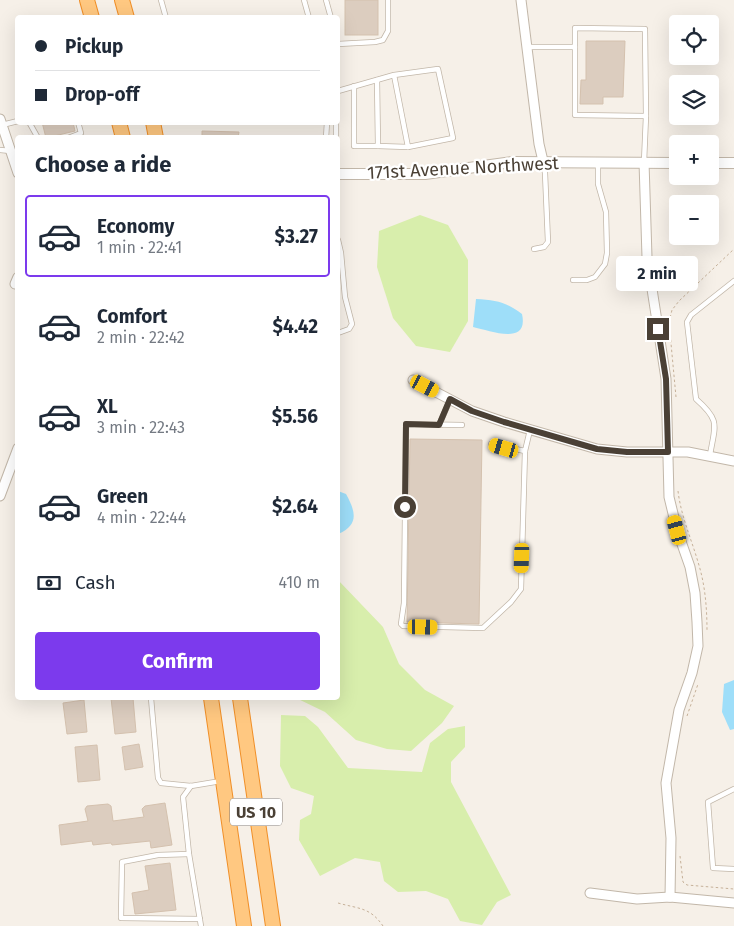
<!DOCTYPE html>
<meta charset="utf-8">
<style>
:root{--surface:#fff;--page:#f6f6f7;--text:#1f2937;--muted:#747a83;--line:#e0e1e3;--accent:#7c3aed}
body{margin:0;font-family:"Fira Sans",sans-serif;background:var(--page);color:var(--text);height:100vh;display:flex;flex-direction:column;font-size:19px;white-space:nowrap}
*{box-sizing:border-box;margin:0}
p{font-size:16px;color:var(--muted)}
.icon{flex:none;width:28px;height:28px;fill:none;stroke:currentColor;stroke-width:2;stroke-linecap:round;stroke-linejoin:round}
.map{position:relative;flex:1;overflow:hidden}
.details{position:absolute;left:15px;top:135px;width:325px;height:565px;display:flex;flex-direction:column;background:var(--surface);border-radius:5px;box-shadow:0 5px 20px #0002}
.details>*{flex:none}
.banner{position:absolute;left:15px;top:15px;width:325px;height:110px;border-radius:5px;box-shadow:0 5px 20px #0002;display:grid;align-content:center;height:110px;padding:0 20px;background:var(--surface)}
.fabs{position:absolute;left:669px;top:15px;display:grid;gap:10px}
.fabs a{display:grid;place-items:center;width:50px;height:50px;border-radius:5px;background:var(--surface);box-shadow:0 5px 20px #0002;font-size:25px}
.end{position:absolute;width:22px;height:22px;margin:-11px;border:6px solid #4a4035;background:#fff;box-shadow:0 0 0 2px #fff}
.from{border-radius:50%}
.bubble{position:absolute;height:35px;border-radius:5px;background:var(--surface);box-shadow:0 5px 20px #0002;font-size:16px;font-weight:700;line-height:35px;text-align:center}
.car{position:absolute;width:15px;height:30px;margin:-15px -8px;border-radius:6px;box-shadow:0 0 4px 1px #0007;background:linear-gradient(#f5c518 24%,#345 0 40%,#f5c518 0 76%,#345 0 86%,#f5c518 0)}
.banner b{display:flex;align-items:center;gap:18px;height:48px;font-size:19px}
.banner b+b{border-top:1px solid var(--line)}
.banner i{width:12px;height:12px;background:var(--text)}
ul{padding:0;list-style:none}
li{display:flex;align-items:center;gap:15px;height:82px;margin:0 10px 8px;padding:0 10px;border:2px solid transparent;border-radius:5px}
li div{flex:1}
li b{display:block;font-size:19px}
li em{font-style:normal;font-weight:700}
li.on{border-color:var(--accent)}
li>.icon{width:45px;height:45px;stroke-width:1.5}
h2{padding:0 20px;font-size:22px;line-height:60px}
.pay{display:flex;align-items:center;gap:12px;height:55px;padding:0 20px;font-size:19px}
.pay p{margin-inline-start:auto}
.button{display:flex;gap:10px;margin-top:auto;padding:10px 20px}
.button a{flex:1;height:58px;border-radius:5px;background:var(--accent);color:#fff;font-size:20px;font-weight:700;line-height:58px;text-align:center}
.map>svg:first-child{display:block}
</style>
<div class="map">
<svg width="734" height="926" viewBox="0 0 734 926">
<rect width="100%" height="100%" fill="#f6f0e8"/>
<g fill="#d8eeac">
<polygon points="420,215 448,225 468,260 468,321 450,352 416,346 393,318 377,267 379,231"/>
<polygon points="338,580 383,627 399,664 425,690 454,706 442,723 411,751 387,749 356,740 325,712 296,698 338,698"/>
<polygon points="281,715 305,716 318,727 348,768 422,772 430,743 448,729 465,726 465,747 451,762 451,782 511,895 497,902 482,925 460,921 448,899 426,891 398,892 384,881 380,862 355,858 320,876 299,840 300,820 311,814 314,796 291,788 280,766"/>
</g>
<g fill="#9edef9">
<path d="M476 299C496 300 506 302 522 314 529 346 491 331 473 327Z"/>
<path d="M338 491 346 494C356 512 359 525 338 534Z"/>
<polygon points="734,680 734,729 730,730 722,712 724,684"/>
</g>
<g fill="#dccdbf" stroke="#d4c1ae">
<rect x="345" y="0" width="33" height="35"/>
<polygon points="586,41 625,41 623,97 603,97 603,104 580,104 581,80 586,80"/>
<polygon points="42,122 73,122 75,131 46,138"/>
<polygon points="202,131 239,132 238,138 202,138"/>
<polygon points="410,439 482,440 479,624 407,622"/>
<polygon points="111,698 133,698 136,732 115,734"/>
<polygon points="84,700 87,732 67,734 63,703"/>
<polygon points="139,744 143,767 125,770 122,747"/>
<polygon points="97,745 100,780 78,782 75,747"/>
<polygon points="165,803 172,845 151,848 150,841 112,845 111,843 93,845 92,841 61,845 59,825 88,821 85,809 87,806 108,804 111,806 113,821 144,817 142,809 145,806"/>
<polygon points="170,863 176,910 135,914 132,893 149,890 145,866"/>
</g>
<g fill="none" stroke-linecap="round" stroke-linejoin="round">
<defs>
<g id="service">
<polyline points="161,0 166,18"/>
<polyline points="304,0 309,18"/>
<polyline points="326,0 331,18"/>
<polyline points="338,44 375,42 383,40 388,31 388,0"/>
<polyline points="528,47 575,47 575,28 645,29 646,116 644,162"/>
<polyline points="575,47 575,115 646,116"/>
<polyline points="377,80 378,146 408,147"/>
<polyline points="354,86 354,146 378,146"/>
<polyline points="338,91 394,75 438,69 453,138 408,147 394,75"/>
<polyline points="29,122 38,138"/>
<polyline points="2,125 18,121"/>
<polyline points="68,138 81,133 78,122"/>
<polyline points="326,138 327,122"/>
<polyline points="336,138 336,122"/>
<polyline points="0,150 11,151"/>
<polyline points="338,240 341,253 345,297 352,324 349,329 338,333"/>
<polyline points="534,249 544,247 548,242 545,173 543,162"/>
<polyline points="573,280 587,280 595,277 605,264 607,253 606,212 598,184 598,164"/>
<polyline points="441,425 439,425 450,400"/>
<polyline points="462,425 406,424 404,603 401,624 403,626 483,628 511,602 521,589 525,451"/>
<polyline points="491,444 525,451 530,430"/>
<path d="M710 455C715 425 721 421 696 399L687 322 691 315 734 281"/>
<polyline points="151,698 158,778 161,783 191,786 221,781"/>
<polyline points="191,786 183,797 189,854 201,926"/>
<polyline points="734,789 708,802 713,868 734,869"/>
<polyline points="189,854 158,855 122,862 121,918 200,919"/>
</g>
<g id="minor">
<polyline points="521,0 539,144 543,161"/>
<polyline points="0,119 18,173"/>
<polyline points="644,162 647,257 666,379 669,497 677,530 690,567 695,593 697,622 698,646 692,673 679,710 666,783 671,838 670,897"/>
<polyline points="15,284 18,277"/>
<polyline points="413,380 472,411 504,422 597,449 627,452 688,452 734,461"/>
<polyline points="0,496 18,448"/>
<polyline points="590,893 637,899 670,897 734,903"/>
</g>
<g id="tertiary">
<polyline points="710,163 734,163"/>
<polyline points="338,174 425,174 512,162 678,163"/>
</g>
<g id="trunk">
<polyline points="87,0 92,18"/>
<polyline points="122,0 127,18"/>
<polyline points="119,122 123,138"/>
<polyline points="153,122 156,138"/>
<polyline points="211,698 244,926"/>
<polyline points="240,698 273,926"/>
</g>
</defs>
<use href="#service" stroke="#c2b7a9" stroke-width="6"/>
<use href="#minor" stroke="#c2b7a9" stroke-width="11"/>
<use href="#tertiary" stroke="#c2b7a9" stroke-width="12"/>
<use href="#trunk" stroke="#f08f28" stroke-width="16"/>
<g stroke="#c6b199" stroke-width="1" stroke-dasharray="2.5 2.5" stroke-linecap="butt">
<polyline points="676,397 669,322 672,310 679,301 734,249"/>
<path d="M678 491C681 516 691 538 698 562 705 584 707 607 707 631"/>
<polyline points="687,716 698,684"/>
<polyline points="680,856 683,882 687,885 734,889"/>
<path d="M338 903C359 909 370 907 383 926"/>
</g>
<use href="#service" stroke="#fff" stroke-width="4.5"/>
<use href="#minor" stroke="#fff" stroke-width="9"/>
<use href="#tertiary" stroke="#fff" stroke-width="10"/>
<use href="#trunk" stroke="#ffc881" stroke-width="14"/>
</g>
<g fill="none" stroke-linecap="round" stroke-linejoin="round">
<polyline stroke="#4a4035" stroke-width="6" points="405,507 406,424 439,425 450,399 472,411 504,422 597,449 627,452 668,452 666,379 658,329"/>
</g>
<g text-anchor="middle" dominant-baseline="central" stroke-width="4.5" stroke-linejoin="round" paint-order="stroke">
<rect fill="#fff" stroke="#807972" stroke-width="1" x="230" y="798.5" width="52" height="27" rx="4"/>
<g font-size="16" font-weight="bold" fill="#4a4035">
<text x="256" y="812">US 10</text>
</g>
<g font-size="18" fill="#4a4035" stroke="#fff">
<text transform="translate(463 168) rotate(-3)">171st Avenue Northwest</text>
</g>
</g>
</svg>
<div class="fabs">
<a><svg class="icon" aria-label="locate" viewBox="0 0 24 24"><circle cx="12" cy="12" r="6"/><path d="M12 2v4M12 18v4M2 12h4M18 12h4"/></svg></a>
<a><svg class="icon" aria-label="layers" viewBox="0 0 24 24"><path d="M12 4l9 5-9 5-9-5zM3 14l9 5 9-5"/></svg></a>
<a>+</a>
<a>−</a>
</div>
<i class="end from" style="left:405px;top:507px"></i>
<i class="end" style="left:658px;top:329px"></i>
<div class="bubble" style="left:616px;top:256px;width:82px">2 min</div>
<i class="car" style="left:425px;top:386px;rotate:117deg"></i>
<i class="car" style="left:504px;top:448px;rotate:286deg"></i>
<i class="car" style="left:677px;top:530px;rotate:345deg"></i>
<i class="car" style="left:522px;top:558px;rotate:182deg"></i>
<i class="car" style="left:423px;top:627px;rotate:91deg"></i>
<div class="banner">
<b><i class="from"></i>Pickup</b>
<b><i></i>Drop-off</b>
</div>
<section class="details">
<h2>Choose a ride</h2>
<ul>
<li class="on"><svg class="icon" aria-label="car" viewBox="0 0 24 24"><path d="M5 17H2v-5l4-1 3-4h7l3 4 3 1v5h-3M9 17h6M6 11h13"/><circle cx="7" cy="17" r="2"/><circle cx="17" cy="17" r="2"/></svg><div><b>Economy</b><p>1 min · 22:41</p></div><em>$3.27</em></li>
<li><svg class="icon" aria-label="car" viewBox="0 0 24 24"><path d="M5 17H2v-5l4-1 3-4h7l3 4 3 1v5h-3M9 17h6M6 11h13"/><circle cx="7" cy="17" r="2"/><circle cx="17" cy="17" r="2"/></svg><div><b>Comfort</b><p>2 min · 22:42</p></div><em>$4.42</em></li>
<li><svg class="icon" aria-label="car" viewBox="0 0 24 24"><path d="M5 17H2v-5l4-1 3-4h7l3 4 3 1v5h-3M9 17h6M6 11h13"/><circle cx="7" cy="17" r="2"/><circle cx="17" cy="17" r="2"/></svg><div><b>XL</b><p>3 min · 22:43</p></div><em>$5.56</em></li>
<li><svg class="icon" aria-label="car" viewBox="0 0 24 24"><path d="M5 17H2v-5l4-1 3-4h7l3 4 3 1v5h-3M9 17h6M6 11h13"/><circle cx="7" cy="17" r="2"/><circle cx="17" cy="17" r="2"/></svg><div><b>Green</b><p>4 min · 22:44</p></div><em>$2.64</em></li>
</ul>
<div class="pay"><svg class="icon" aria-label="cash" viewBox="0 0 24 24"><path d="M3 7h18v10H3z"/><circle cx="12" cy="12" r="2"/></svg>Cash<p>410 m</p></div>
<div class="button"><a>Confirm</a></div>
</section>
</div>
